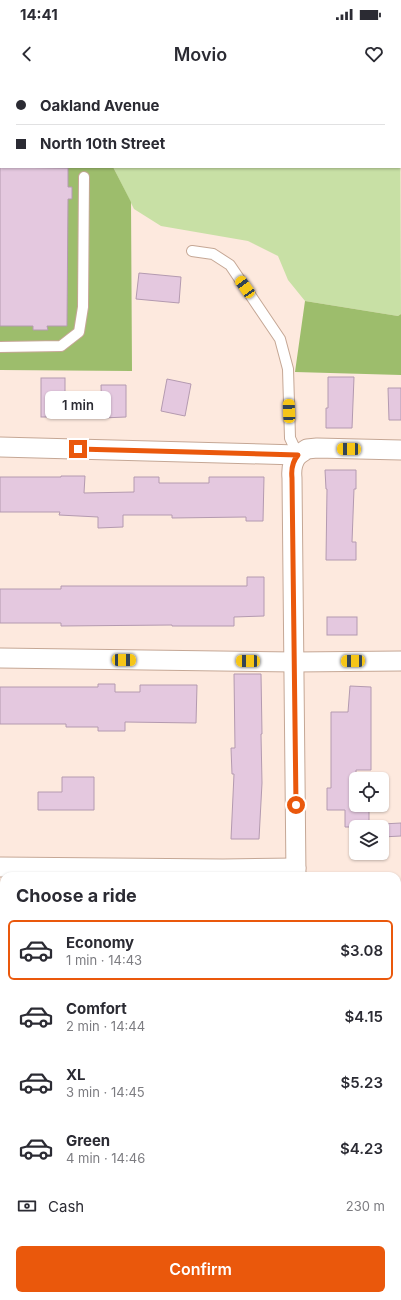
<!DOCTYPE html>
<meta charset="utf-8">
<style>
:root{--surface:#fff;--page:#f7f7f7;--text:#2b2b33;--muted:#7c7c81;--line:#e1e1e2;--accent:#ea580c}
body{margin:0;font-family:Inter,sans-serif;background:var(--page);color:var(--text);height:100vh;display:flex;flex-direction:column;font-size:15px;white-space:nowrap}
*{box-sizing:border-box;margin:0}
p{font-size:13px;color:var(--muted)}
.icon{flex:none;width:22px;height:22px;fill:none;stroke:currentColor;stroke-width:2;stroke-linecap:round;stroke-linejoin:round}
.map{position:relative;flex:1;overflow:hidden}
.panel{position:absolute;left:0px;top:792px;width:401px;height:428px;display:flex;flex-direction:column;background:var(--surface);border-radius:12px 12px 0 0;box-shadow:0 1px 3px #0004}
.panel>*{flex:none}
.hud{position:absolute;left:0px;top:0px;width:401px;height:88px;box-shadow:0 1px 3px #0004;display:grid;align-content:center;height:88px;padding:0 16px;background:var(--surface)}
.controls{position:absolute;left:349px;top:692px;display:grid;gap:8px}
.controls a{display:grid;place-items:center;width:40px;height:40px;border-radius:6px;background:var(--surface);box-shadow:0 1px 3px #0004;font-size:20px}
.end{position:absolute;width:18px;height:18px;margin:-9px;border:5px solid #ea580c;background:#fff;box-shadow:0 0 0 2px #fff}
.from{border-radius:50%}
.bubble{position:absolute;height:28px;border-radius:6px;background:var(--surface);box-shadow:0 1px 3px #0004;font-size:13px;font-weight:600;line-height:28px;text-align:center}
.car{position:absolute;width:12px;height:24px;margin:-12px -6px;border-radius:5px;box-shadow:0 0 3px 1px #0007;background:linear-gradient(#f5c518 24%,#345 0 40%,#f5c518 0 76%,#345 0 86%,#f5c518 0)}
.hud b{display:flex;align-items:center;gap:14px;height:38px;font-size:15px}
.hud b+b{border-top:1px solid var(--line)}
.hud i{width:10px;height:10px;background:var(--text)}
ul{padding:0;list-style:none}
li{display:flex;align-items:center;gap:12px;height:60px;margin:0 8px 6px;padding:0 8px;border:2px solid transparent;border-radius:6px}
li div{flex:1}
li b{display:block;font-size:15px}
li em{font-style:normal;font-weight:600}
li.current{border-color:var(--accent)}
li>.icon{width:36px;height:36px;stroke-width:1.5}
h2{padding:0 16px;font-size:18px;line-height:48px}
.pay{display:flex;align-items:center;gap:10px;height:44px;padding:0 16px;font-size:15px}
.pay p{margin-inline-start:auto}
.button{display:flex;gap:8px;margin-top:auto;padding:8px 16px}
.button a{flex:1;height:46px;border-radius:6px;background:var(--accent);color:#fff;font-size:16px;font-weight:600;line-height:46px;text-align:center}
.status{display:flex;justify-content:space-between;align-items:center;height:28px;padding:0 20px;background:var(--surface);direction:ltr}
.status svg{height:11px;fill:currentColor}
header{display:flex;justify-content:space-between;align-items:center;height:52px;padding:0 16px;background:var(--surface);font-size:18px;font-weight:600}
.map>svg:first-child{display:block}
</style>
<div class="status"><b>14:41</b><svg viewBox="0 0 49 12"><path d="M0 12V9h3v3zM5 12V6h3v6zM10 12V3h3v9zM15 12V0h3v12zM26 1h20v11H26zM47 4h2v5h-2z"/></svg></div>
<header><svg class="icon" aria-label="back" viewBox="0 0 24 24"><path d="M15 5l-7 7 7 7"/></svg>Movio<svg class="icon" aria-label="heart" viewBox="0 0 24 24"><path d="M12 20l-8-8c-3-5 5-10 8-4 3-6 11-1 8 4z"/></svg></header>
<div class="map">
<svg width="401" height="1220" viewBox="0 0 401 1220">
<rect width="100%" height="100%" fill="#fde9de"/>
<polygon fill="#c8e0a5" points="400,8 401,234 398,236 305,221 288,200 278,176 248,161 161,146 134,129 113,87 400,87"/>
<g fill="#9dbd6c">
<polygon points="0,0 131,0 1,1 1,87 113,87 131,122 132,291 0,290"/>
<polygon points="305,221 398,236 401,234 401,295 295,292"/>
</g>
<g fill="#e4c8df" stroke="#b49ab0">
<polygon points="0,87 68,88 68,107 72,107 72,119 68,119 67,246 47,246 48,250 33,250 33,246 0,246"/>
<polygon points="139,193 181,197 179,223 136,219"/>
<polygon points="328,297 354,297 352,348 326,348 326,328 328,328"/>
<rect x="41" y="298" width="24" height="39"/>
<polygon points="167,299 191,304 185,336 161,331"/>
<polygon points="101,305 126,305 126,337 102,338"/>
<polygon points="388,308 401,308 401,340 389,340"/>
<polygon points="325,390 356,390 356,409 354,409 352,462 356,462 356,480 326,480 327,409 326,409"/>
<polygon points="61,396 85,396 84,413 134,412 134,397 159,397 159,403 209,403 209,397 264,397 263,441 246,441 246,437 172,438 172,435 123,435 123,447 98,448 98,437 59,435 60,432 0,432 0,397 61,397"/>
<polygon points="247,497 264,497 264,536 234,537 234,546 172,546 172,545 61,546 61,543 0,543 0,509 61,509 61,506 247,506"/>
<rect x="327" y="537" width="30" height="18"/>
<polygon points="234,594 261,594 262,654 261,654 262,703 259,759 231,759 234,694 232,694 231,668 235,668"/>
<polygon points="98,604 115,604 115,612 140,612 140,605 197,605 196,643 125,642 125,651 98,651 98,647 66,647 66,644 0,644 0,607 98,607"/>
<polygon points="350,606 371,607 371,690 356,690 356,725 369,725 369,747 345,747 345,730 327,730 327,708 331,708 331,632 348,632"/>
<polygon points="62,697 94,697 94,730 38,730 38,712 62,712"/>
<polygon points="401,743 401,756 382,757 382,744"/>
</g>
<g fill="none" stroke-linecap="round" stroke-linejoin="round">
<defs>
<g id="service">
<polyline points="192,171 213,174 230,185 280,259 288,289 290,358 298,375"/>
<polyline points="0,267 61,266 79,252 83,227 84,97"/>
</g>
<g id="minor">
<polyline points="0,367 298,375 307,369 317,368 401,370"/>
<polyline points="0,578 295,582 401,581"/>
<polyline points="0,787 223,789 296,788"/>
<path d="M296 796 292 398C291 389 292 382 298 375"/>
<polyline points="0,993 4,993"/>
<polyline points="397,996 401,996"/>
<polyline points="0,1204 4,1204"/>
<polyline points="397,1209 401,1209"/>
<polyline points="297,1216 297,1220"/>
</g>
</defs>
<use href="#service" stroke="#c5a795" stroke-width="12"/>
<use href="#minor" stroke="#c5a795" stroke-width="21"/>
<use href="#service" stroke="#fff" stroke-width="10"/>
<use href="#minor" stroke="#fff" stroke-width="19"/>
</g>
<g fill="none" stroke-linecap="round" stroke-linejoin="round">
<path stroke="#ea580c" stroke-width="5" d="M78 369 298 375C292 382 291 389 292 398L296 725"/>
</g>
</svg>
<div class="controls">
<a><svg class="icon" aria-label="locate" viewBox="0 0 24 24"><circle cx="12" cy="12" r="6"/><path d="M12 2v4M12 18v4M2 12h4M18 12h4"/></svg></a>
<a><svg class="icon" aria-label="layers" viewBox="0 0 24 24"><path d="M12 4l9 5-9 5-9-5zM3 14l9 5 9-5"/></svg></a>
</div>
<i class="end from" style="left:296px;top:725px"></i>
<i class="end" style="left:78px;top:369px"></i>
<div class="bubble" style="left:45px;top:311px;width:66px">1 min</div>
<i class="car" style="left:245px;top:207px;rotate:325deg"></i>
<i class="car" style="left:289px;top:331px;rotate:358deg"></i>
<i class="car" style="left:349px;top:369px;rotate:271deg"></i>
<i class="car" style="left:124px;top:580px;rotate:91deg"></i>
<i class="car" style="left:248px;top:581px;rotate:271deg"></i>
<i class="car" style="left:353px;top:581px;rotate:269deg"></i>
<div class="hud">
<b><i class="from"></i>Oakland Avenue</b>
<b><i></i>North 10th Street</b>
</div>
<section class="panel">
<h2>Choose a ride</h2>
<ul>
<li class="current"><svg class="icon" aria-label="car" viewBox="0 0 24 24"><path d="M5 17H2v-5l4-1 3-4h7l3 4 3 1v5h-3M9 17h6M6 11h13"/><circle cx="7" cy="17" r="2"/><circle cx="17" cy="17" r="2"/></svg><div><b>Economy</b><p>1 min · 14:43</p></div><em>$3.08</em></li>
<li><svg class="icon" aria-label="car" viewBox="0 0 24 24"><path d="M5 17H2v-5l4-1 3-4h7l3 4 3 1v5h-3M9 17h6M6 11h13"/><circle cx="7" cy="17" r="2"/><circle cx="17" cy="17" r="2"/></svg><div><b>Comfort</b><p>2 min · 14:44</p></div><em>$4.15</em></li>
<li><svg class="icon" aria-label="car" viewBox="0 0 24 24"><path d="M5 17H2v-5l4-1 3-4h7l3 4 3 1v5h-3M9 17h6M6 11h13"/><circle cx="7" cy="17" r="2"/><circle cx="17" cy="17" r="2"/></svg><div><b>XL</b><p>3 min · 14:45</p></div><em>$5.23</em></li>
<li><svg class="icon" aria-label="car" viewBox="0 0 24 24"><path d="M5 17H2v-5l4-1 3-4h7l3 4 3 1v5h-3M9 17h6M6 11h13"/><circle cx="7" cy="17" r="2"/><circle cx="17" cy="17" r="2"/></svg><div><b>Green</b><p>4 min · 14:46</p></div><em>$4.23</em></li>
</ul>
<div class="pay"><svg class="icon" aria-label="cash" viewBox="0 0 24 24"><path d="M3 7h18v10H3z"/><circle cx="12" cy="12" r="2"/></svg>Cash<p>230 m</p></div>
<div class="button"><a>Confirm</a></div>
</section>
</div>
